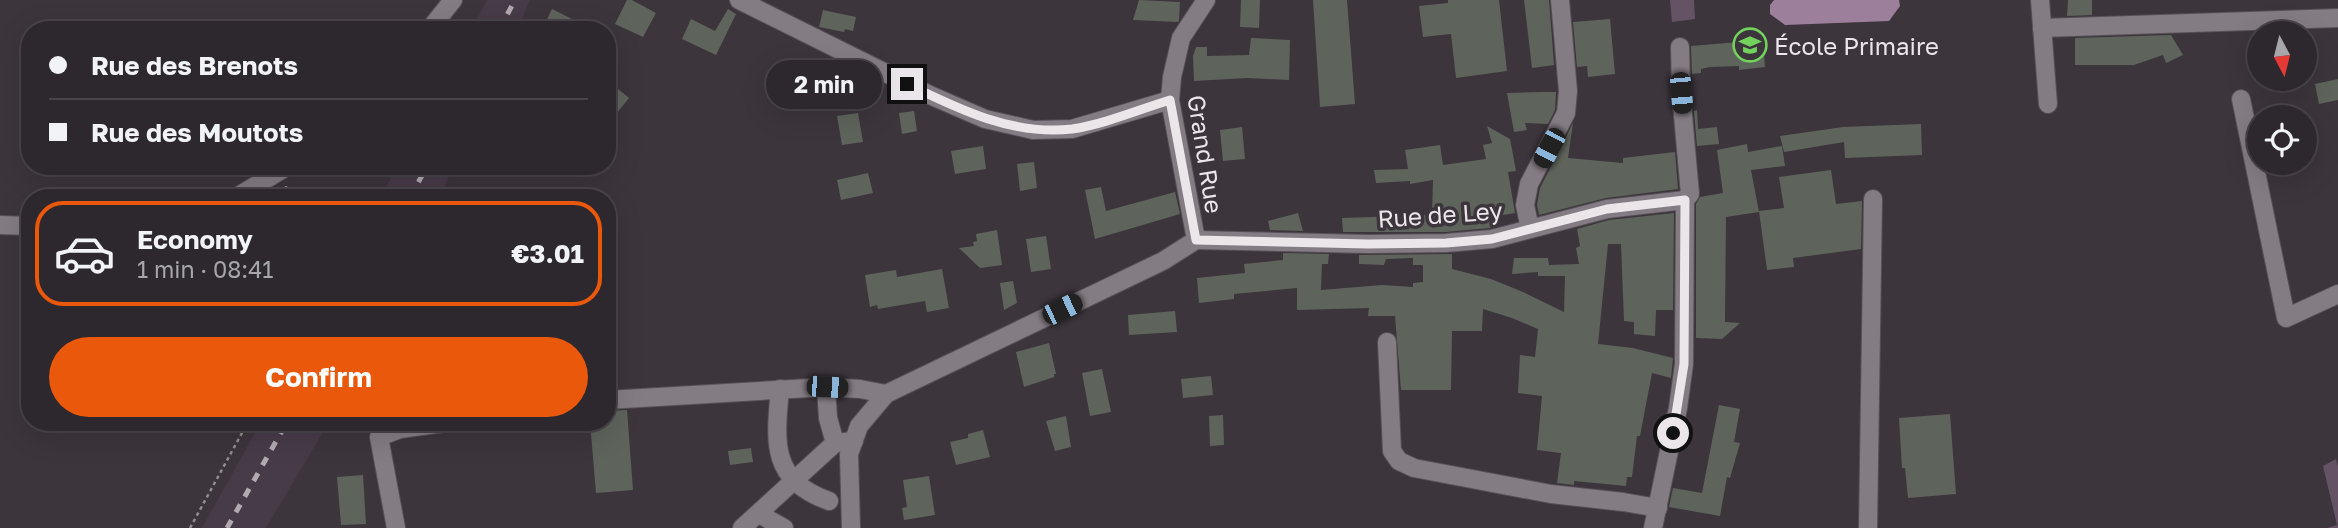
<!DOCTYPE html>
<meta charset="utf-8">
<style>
:root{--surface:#2d282d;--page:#353035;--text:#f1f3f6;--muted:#a7a6aa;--line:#484449;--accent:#ea580c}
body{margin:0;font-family:"Golos Text",sans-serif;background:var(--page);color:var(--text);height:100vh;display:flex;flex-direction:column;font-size:26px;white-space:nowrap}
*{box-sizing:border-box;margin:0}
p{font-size:23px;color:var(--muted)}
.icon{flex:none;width:38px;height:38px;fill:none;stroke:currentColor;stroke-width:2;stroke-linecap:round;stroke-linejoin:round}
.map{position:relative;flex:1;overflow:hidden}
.drawer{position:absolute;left:21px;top:189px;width:595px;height:242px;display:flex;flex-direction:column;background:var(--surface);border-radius:28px;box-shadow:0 7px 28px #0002,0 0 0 2px var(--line)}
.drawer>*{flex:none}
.guide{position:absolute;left:21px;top:21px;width:595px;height:154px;border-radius:28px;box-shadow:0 7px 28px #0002,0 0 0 2px var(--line);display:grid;align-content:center;height:154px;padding:0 28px;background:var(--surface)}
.needle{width:46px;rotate:173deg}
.controls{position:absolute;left:2247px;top:21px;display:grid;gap:14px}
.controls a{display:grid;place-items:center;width:70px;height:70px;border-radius:50%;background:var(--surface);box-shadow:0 7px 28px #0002,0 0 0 2px var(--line);font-size:35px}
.end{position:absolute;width:32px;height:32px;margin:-16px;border:9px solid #eae6ea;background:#111;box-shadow:0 0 0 4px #111}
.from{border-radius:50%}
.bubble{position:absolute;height:49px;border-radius:24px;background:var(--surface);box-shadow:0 7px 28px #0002,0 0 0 2px var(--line);font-size:23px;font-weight:700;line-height:49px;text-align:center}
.car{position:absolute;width:21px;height:42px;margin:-21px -10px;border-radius:9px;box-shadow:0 0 5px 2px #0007;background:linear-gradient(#222 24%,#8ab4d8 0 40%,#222 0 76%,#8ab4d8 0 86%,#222 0)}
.guide b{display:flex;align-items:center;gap:24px;height:66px;font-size:26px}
.guide b+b{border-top:2px solid var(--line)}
.guide i{width:18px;height:18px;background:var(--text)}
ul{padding:12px 0 0;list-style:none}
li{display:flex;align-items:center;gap:21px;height:105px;margin:0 14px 10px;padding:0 14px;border:4px solid transparent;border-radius:28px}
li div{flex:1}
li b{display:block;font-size:26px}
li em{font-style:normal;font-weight:700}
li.active{border-color:var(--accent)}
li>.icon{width:63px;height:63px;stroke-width:1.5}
.button{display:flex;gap:14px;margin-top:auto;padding:14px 28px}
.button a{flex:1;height:80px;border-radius:42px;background:var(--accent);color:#fff;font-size:28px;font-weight:700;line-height:80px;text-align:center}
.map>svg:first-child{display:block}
</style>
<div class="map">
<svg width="2338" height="528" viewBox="0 0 2338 528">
<rect width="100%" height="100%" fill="#3c353c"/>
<g fill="#473b47">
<polygon points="487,0 530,0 517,30 471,30"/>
<polygon points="397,166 454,166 439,198 381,198"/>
<polygon points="261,422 329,422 266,528 202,528"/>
</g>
<g fill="#665265">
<polygon points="1670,0 1694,0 1695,19 1672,22"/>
<polygon points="2336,459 2338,466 2338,528 2327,528 2337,525 2323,466"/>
</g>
<polygon fill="#9c809b" points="1774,0 1899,0 1900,6 1889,21 1785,25 1770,14 1770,5"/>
<g fill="#5e645c">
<polygon points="627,0 632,0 656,13 643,37 615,24"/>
<polygon points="1139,0 1180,2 1179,20 1178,22 1133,20"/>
<polygon points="1241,0 1260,0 1259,28 1240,27"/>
<polygon points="1313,0 1347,0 1355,104 1320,107"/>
<polygon points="1448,0 1499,0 1507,71 1456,78 1451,34 1423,37 1419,6 1448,3"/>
<polygon points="1524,0 1549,0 1554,65 1532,68"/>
<polygon points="2068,0 2092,0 2092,15 2067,16"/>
<polygon points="552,9 572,19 567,30 542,30"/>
<polygon points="728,9 736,14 716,55 682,39 691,19 715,31"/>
<polygon points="823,10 856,17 853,31 845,29 844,32 819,27"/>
<polygon points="1610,19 1615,74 1588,77 1587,66 1577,67 1573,22"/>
<polygon points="2171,35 2183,55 2166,63 2163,55 2134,65 2075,65 2075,38"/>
<polygon points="1251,38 1290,40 1289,80 1247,78 1194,81 1193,56 1196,47 1207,47 1207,56 1249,55"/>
<polygon points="1763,40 1765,67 1739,70 1739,66 1710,67 1701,69 1701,73 1692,74 1691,46"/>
<polygon points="2338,79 2338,100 2319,104 2315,84"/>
<polygon points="607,80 629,98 616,114 607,106"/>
<polygon points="1541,92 1556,92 1555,110 1548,124 1525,123 1527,130 1514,132 1507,93"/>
<polygon points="1697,110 1698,129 1717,127 1719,144 1697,146 1694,111"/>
<polygon points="914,111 917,131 902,134 899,113"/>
<polygon points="858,113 863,142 842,145 837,116"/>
<polygon points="1573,123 1568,158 1623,163 1623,158 1675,152 1678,189 1606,198 1539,215 1537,205 1540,188"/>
<polygon points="1921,124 1922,155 1845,158 1844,142 1784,152 1780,136 1843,127"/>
<polygon points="1487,126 1510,139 1516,171 1508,172 1515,213 1491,217 1492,227 1490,228 1445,232 1343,232 1342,218 1432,215 1433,180 1410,184 1410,181 1376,183 1374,170 1408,169 1405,150 1440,145 1443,165 1486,159 1483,145 1492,143"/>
<polygon points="1242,127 1245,159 1223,161 1220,130"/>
<polygon points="1747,144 1748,152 1782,146 1785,166 1751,170 1759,212 1726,217 1725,322 1740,323 1722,339 1696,338 1696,204 1700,197 1723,193 1717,150"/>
<polygon points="983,146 986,169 955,174 951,151"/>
<polygon points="1034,162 1037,188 1020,191 1017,164"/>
<polygon points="1831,170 1836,204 1862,201 1861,249 1793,258 1794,267 1767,270 1759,211 1784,208 1779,177"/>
<polygon points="868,173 873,193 841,200 837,180"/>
<polygon points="1101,187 1106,211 1175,192 1180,214 1095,239 1085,190"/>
<polygon points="1298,213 1303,231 1270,230 1268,221"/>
<polygon points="1674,213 1673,310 1656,310 1655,336 1634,334 1634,322 1624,321 1621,244 1608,244 1598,344 1633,348 1673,358 1671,378 1652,373 1640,436 1637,436 1632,477 1627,477 1626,486 1574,481 1574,485 1557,483 1561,453 1537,450 1542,396 1518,393 1520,355 1535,357 1538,329 1512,318 1483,309 1482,331 1452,331 1451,390 1401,390 1395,316 1368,316 1369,308 1297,310 1297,288 1234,294 1234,299 1199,303 1197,278 1245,273 1244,264 1283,260 1283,253 1329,254 1328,264 1322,264 1321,290 1382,285 1413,287 1413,283 1423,282 1423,265 1413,265 1413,258 1386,259 1384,265 1359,264 1359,255 1452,254 1452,269 1491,279 1523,292 1564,312 1565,276 1538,276 1538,272 1512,274 1514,258 1548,258 1549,265 1579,264 1576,248 1580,246 1577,229 1609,220"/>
<polygon points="997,230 1002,265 980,268 959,248 974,246 973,242 977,241 976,234"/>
<polygon points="1046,236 1051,269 1031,272 1026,239"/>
<polygon points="942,269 949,308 927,312 925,301 878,309 877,305 870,307 865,275 896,270 897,277"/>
<polygon points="1013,281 1017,303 1004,310 1000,283"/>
<polygon points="1175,311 1177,332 1129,335 1128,315"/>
<polygon points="1049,343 1056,374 1054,374 1054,377 1024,387 1016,352"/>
<polygon points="1102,369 1111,412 1090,416 1082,373"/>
<polygon points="1211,376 1213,395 1183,398 1181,379"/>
<polygon points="1719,405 1740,409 1734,442 1740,443 1730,478 1727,477 1720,516 1669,507 1673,488 1702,493"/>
<polygon points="627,410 633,490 596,493 590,422 607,422 607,411"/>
<polygon points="1950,414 1956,494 1908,498 1905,468 1902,468 1899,418"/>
<polygon points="1223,415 1224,445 1210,446 1209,416"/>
<polygon points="1066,416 1071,447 1055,451 1046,421"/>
<polygon points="983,430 990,457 956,465 950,442 968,438 968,434"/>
<polygon points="751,448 753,462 730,465 728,451"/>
<polygon points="363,475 366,524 341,525 337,477"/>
<polygon points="929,476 935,515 904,520 902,508 907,507 903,480"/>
</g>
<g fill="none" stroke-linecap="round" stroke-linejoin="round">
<defs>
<g id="minor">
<polyline points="739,0 932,96 985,119 1033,130 1072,129 1170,100"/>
<polyline points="2040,0 2048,104"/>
<polyline points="2042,28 2338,18"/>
<polyline points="429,30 453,0"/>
<polyline points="1680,47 1681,93 1690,194 1685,200"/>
<polyline points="2241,99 2286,318 2338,294"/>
<polyline points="235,198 288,166"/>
<polyline points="0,225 30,226"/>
<polyline points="1530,229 1525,205 1529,184 1566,113 1568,91 1560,0"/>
<polyline points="1196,240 1368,244 1446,243 1492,239 1607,209 1685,200"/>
<polyline points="1196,240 1170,100 1172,77 1181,38 1206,0"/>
<polyline points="1387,342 1392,451 1399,461 1414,468 1551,494 1623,502 1658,508"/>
<polyline points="826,387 828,418 835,443"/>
<path d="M780 389C775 442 770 480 829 501"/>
<polyline points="607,400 826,387 860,389 886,394"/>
<polyline points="759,514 784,528"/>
<polyline points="396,528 379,437 400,429 450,422"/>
<polyline points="742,528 835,443 854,441"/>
<polyline points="851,528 849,454 859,426 886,394 1163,261 1196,240"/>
<polyline points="1653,528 1678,408 1684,364 1685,200"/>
<polyline points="1868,528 1873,199"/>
</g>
</defs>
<use href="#minor" stroke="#575157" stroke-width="20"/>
<g stroke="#918c91" stroke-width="2.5" stroke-dasharray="3.5 3.5" stroke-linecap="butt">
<polyline points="286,186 286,198"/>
<polyline points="190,528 248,422"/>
</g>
<use href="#minor" stroke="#847c83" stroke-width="18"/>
<g stroke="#b0abb0" stroke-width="5" stroke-dasharray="9 9" stroke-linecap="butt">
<polyline points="499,30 515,0"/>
<polyline points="410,198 427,166"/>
<polyline points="227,528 287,422"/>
</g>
</g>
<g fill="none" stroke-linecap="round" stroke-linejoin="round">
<path stroke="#eae6ea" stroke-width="9" d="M907 84C958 109 1013 136 1072 129 1105 124 1138 110 1170 100L1196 240 1368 244 1446 243 1492 239 1607 209 1685 200 1684 364 1673 433"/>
</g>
<defs>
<symbol id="school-ring" viewBox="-11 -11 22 22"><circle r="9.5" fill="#3c353c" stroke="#72d25d" stroke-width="1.5"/><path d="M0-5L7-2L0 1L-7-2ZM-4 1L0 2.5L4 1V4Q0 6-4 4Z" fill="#72d25d"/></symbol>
</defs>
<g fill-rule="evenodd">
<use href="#school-ring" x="1731" y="26" width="38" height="38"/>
</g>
<g text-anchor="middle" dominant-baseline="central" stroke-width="7" stroke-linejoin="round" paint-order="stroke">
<g font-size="24" fill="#eae6ea" stroke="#3c353c" text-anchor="start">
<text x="1774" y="45">École Primaire</text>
</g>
<g font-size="24" fill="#eae6ea" stroke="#3c353c">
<text transform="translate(1206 154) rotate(81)">Grand Rue</text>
<text transform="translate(1440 214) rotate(-4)">Rue de Ley</text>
</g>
</g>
</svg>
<div class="controls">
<a><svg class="needle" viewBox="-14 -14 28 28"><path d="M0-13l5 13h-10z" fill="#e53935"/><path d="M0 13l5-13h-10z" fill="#a7a6aa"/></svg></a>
<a><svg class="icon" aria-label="locate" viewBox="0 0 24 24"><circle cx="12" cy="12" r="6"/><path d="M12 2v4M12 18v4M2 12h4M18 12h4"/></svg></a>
</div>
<i class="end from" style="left:1673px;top:433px"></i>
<i class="end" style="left:907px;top:84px"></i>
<div class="bubble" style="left:766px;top:60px;width:116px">2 min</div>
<i class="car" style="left:1681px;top:93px;rotate:175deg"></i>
<i class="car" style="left:1549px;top:148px;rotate:208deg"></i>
<i class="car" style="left:1062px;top:309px;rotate:64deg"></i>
<i class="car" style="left:827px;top:387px;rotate:93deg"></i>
<div class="guide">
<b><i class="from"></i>Rue des Brenots</b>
<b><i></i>Rue des Moutots</b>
</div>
<section class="drawer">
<ul>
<li class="active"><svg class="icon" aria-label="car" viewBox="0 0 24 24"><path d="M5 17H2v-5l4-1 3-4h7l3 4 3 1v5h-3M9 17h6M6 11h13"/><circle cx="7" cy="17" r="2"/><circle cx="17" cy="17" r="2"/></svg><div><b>Economy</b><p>1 min · 08:41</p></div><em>€3.01</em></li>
</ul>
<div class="button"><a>Confirm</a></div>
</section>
</div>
